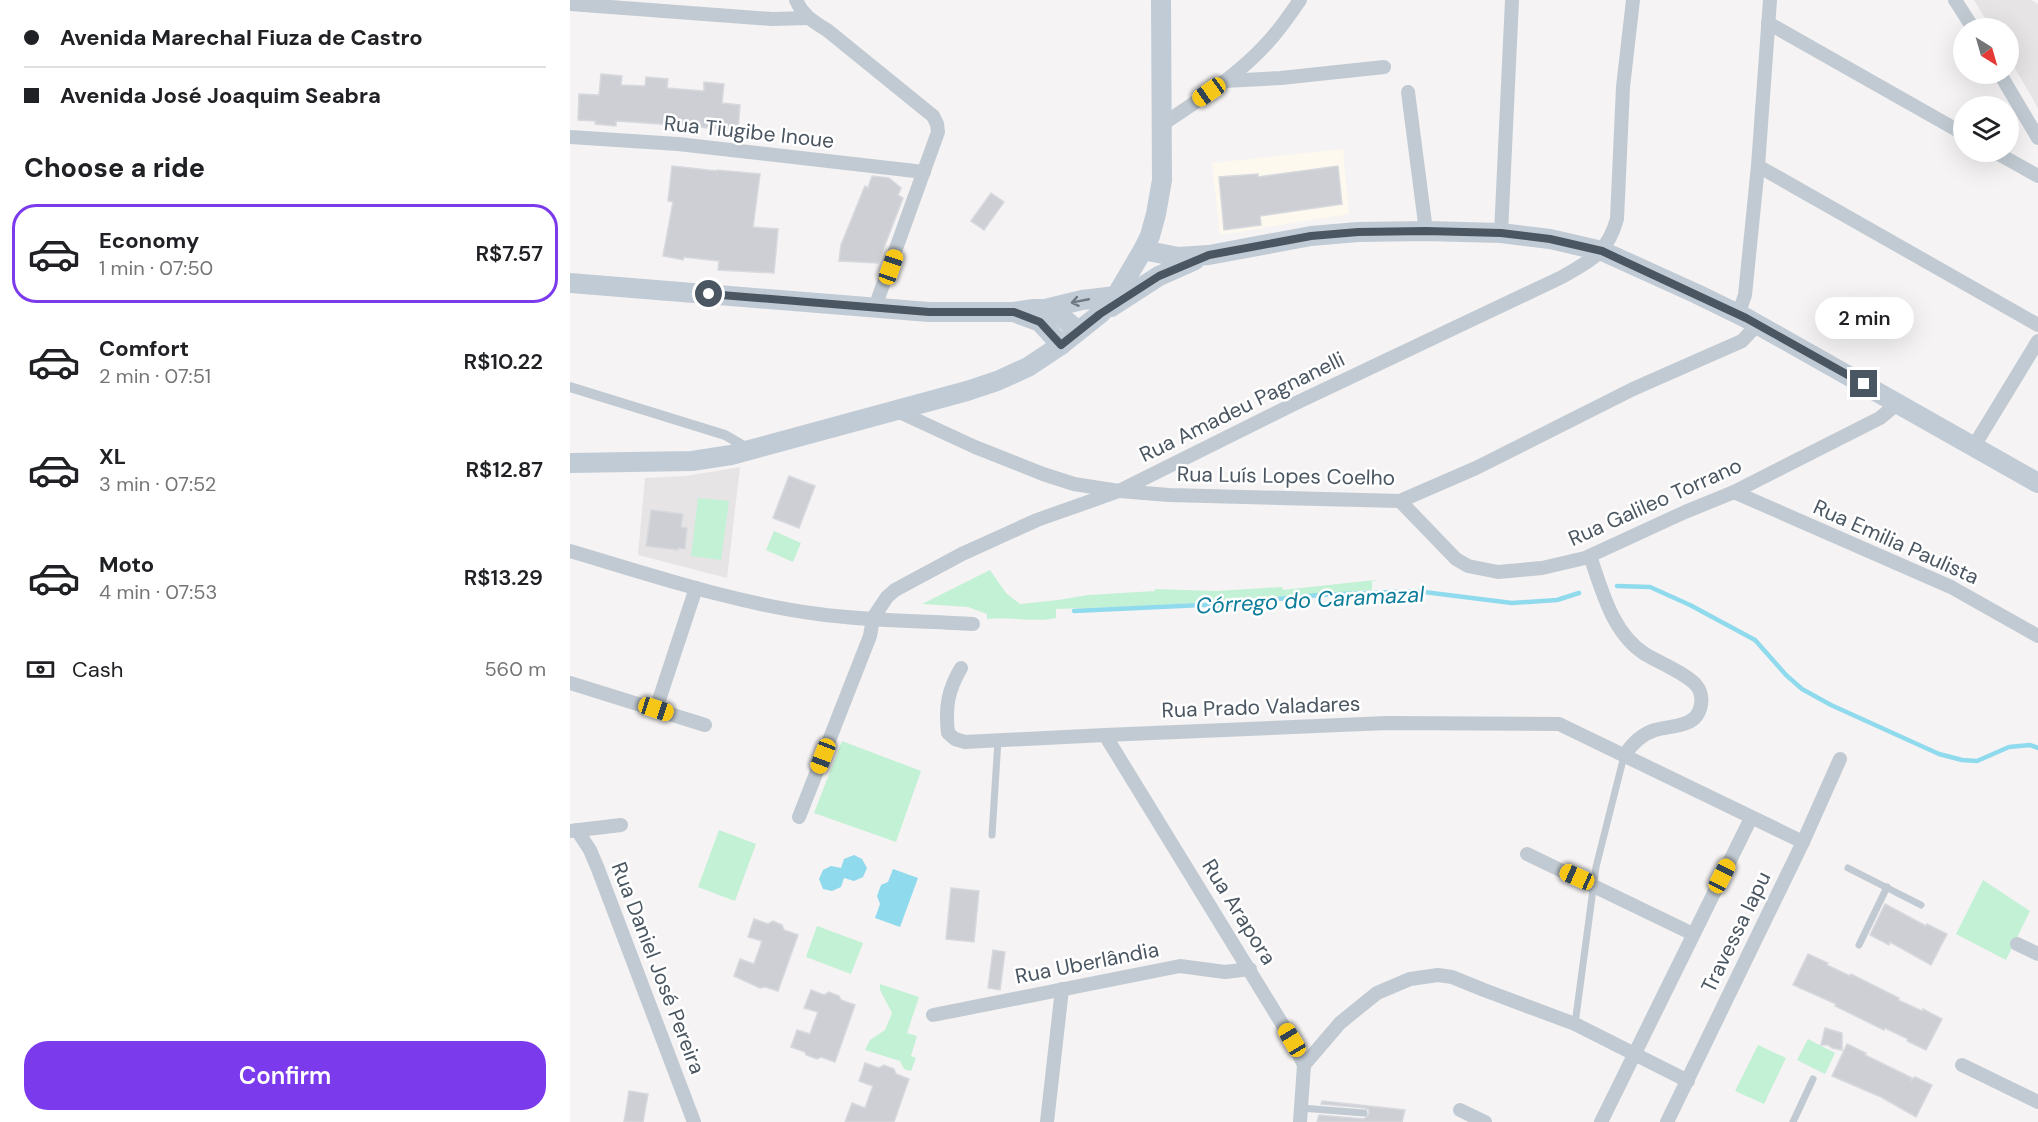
<!DOCTYPE html>
<meta charset="utf-8">
<style>
:root{--surface:#fff;--page:#f6f6f6;--text:#202124;--muted:#757577;--line:#e0e0e0;--accent:#7c3aed}
body{margin:0;font-family:"DM Sans",sans-serif;background:var(--page);color:var(--text);height:100vh;display:flex;flex-direction:column;font-size:22px;white-space:nowrap}
*{box-sizing:border-box;margin:0}
p{font-size:20px;color:var(--muted)}
.icon{flex:none;width:33px;height:33px;fill:none;stroke:currentColor;stroke-width:2;stroke-linecap:round;stroke-linejoin:round}
.map{position:relative;flex:1;overflow:hidden}
.details{display:flex;flex-direction:column;background:var(--surface);width:570px}
.details>*{flex:none}
.banner{display:grid;align-content:center;height:132px;padding:0 24px;background:var(--surface)}
.needle{width:39px;rotate:143deg}
.buttons{position:absolute;left:1383px;top:18px;display:grid;gap:12px}
.buttons a{display:grid;place-items:center;width:66px;height:66px;border-radius:50%;background:var(--surface);box-shadow:0 6px 24px #0002;font-size:30px}
.end{position:absolute;width:27px;height:27px;margin:-14px;border:8px solid #4a5661;background:#fff;box-shadow:0 0 0 3px #fff}
.from{border-radius:50%}
.bubble{position:absolute;height:42px;border-radius:21px;background:var(--surface);box-shadow:0 6px 24px #0002;font-size:20px;font-weight:600;line-height:42px;text-align:center}
.car{position:absolute;width:18px;height:36px;margin:-18px -9px;border-radius:8px;box-shadow:0 0 4px 2px #0007;background:linear-gradient(#f5c518 24%,#345 0 40%,#f5c518 0 76%,#345 0 86%,#f5c518 0)}
.banner b{display:flex;align-items:center;gap:21px;height:57px;font-size:22px}
.banner b+b{border-top:2px solid var(--line)}
.banner i{width:15px;height:15px;background:var(--text)}
ul{padding:0;list-style:none}
li{display:flex;align-items:center;gap:18px;height:99px;margin:0 12px 9px;padding:0 12px;border:3px solid transparent;border-radius:24px}
li div{flex:1}
li b{display:block;font-size:22px}
li em{font-style:normal;font-weight:600}
li.selected{border-color:var(--accent)}
li>.icon{width:54px;height:54px;stroke-width:1.5}
h2{padding:0 24px;font-size:27px;line-height:72px}
.pay{display:flex;align-items:center;gap:15px;height:66px;padding:0 24px;font-size:22px}
.pay p{margin-inline-start:auto}
.primary-button{display:flex;gap:12px;margin-top:auto;padding:12px 24px}
.primary-button a{flex:1;height:69px;border-radius:24px;background:var(--accent);color:#fff;font-size:24px;font-weight:600;line-height:69px;text-align:center}
main{display:flex;flex:1;min-height:0}
.map>svg:first-child{display:block}
</style>
<main>
<section class="details">
<div class="banner">
<b><i class="from"></i>Avenida Marechal Fiuza de Castro</b>
<b><i></i>Avenida José Joaquim Seabra</b>
</div>
<h2>Choose a ride</h2>
<ul>
<li class="selected"><svg class="icon" aria-label="car" viewBox="0 0 24 24"><path d="M5 17H2v-5l4-1 3-4h7l3 4 3 1v5h-3M9 17h6M6 11h13"/><circle cx="7" cy="17" r="2"/><circle cx="17" cy="17" r="2"/></svg><div><b>Economy</b><p>1 min · 07:50</p></div><em>R$7.57</em></li>
<li><svg class="icon" aria-label="car" viewBox="0 0 24 24"><path d="M5 17H2v-5l4-1 3-4h7l3 4 3 1v5h-3M9 17h6M6 11h13"/><circle cx="7" cy="17" r="2"/><circle cx="17" cy="17" r="2"/></svg><div><b>Comfort</b><p>2 min · 07:51</p></div><em>R$10.22</em></li>
<li><svg class="icon" aria-label="car" viewBox="0 0 24 24"><path d="M5 17H2v-5l4-1 3-4h7l3 4 3 1v5h-3M9 17h6M6 11h13"/><circle cx="7" cy="17" r="2"/><circle cx="17" cy="17" r="2"/></svg><div><b>XL</b><p>3 min · 07:52</p></div><em>R$12.87</em></li>
<li><svg class="icon" aria-label="car" viewBox="0 0 24 24"><path d="M5 17H2v-5l4-1 3-4h7l3 4 3 1v5h-3M9 17h6M6 11h13"/><circle cx="7" cy="17" r="2"/><circle cx="17" cy="17" r="2"/></svg><div><b>Moto</b><p>4 min · 07:53</p></div><em>R$13.29</em></li>
</ul>
<div class="pay"><svg class="icon" aria-label="cash" viewBox="0 0 24 24"><path d="M3 7h18v10H3z"/><circle cx="12" cy="12" r="2"/></svg>Cash<p>560 m</p></div>
<div class="primary-button"><a>Confirm</a></div>
</section>
<div class="map">
<svg width="1468" height="1122" viewBox="0 0 1468 1122">
<rect width="100%" height="100%" fill="#f5f3f3"/>
<polygon fill="#fdf9ef" points="773,149 779,214 650,235 642,163"/>
<g fill="#e6e4e5">
<polygon points="1404,0 1461,0 1468,4 1468,108 1439,58 1438,28 1421,28"/>
<polygon points="170,467 157,578 68,555 75,478 116,476"/>
</g>
<g fill="#c3f1d5">
<polygon points="128,498 159,501 151,560 121,556"/>
<polygon points="204,531 231,543 223,562 196,550"/>
<path d="M420 570 436 593 450 604 488 600 518 595 585 591V589L646 591 712 587 713 590C744 587 774 583 805 580L806 581H802V590L582 606 486 609V618C462 623 441 616 417 619V614L398 607 352 604Z"/>
<polygon points="272,741 351,771 326,842 244,813"/>
<polygon points="149,830 186,844 165,901 128,887"/>
<polygon points="1413,880 1460,911 1436,960 1386,934"/>
<polygon points="247,926 293,943 281,974 236,957"/>
<polygon points="310,984 349,997 337,1033 347,1036 341,1056 346,1058 341,1071 334,1069 330,1061 295,1050 300,1040 315,1030 322,1013 310,990"/>
<polygon points="1238,1039 1265,1053 1255,1074 1227,1060"/>
<polygon points="1188,1045 1216,1058 1194,1104 1165,1091"/>
</g>
<g fill="#90daee">
<polygon points="284,855 292,859 297,868 293,877 284,881 274,878 271,887 262,891 253,889 249,879 253,870 261,866 271,868 274,859"/>
<polygon points="323,869 348,878 330,927 305,918 310,904 307,896 311,885 318,882"/>
</g>
<g fill="none" stroke-linecap="round" stroke-linejoin="round">
<g stroke="#90daee" stroke-width="4.5">
<polyline points="1047,586 1080,587 1120,605 1185,640 1216,675 1232,689 1261,705 1369,754 1392,760 1407,761 1439,747 1460,745 1468,748"/>
<polyline points="504,611 632,605 678,605 708,599 749,595 846,591 942,603 987,600 1009,593"/>
</g>
</g>
<g fill="#cdcfd5" stroke="#d7d9de" stroke-width="1.5">
<polygon points="31,74 52,76 51,85 75,86 76,77 98,79 97,88 134,91 134,82 154,84 152,103 170,105 168,132 130,127 62,122 46,121 46,126 25,124 26,121 8,120 9,94 29,95"/>
<polygon points="102,166 147,171 147,170 190,174 183,227 208,229 204,273 148,270 149,261 114,257 113,260 93,256 103,202 98,201"/>
<polygon points="768,166 772,204 690,216 691,225 654,230 649,177 688,174 688,177"/>
<polygon points="302,176 319,178 331,188 328,195 333,198 308,263 269,261 271,245 295,186 298,188"/>
<polygon points="421,193 434,202 414,230 401,221"/>
<polygon points="219,476 245,486 229,528 203,518"/>
<polygon points="81,510 113,514 111,527 117,528 115,549 108,548 108,550 76,546"/>
<polygon points="381,888 409,891 404,942 376,939"/>
<polygon points="1315,904 1356,926 1357,924 1377,934 1361,965 1320,942 1319,945 1300,935"/>
<polygon points="184,919 198,924 203,921 212,925 214,930 228,935 208,991 195,987 190,988 164,976 170,959 184,964 192,941 178,937"/>
<polygon points="423,950 435,952 430,990 418,988"/>
<polygon points="1238,954 1258,963 1257,965 1280,976 1281,974 1329,998 1328,1000 1352,1011 1353,1009 1372,1019 1356,1050 1337,1041 1338,1039 1315,1028 1314,1030 1265,1006 1266,1004 1223,985"/>
<polygon points="241,990 254,995 259,992 269,996 271,1000 285,1005 265,1062 251,1057 247,1059 236,1055 235,1052 221,1047 227,1030 240,1034 248,1012 234,1008"/>
<polygon points="1255,1028 1272,1033 1272,1050 1262,1048 1258,1045 1251,1045"/>
<polygon points="1277,1044 1296,1053 1295,1055 1342,1078 1341,1081 1345,1077 1362,1085 1346,1117 1311,1097 1262,1076"/>
<polygon points="295,1063 309,1068 314,1065 324,1069 326,1074 339,1079 324,1122 275,1122 282,1103 295,1108 303,1086 289,1081"/>
<polygon points="59,1091 78,1094 73,1122 54,1122"/>
<polygon points="752,1101 835,1110 832,1122 747,1122 749,1115 794,1119 799,1114 799,1110 795,1108 751,1104"/>
</g>
<g fill="none" stroke-linecap="round" stroke-linejoin="round">
<g stroke="#c1cad2" stroke-width="7">
<polyline points="422,835 428,740"/>
<polyline points="1278,868 1351,905"/>
<polyline points="1289,945 1317,887"/>
<polyline points="1005,1024 1026,867 1054,756"/>
<polyline points="731,1108 794,1113"/>
<polyline points="1223,1122 1243,1079"/>
</g>
<polyline stroke="#c1cad2" stroke-width="10" points="0,387 155,435 181,450"/>
<g stroke="#c1cad2" stroke-width="14">
<path d="M226 0C232 15 244 22 257 30L363 116 367 124 368 132 305 307"/>
<polyline points="1385,0 1403,28"/>
<polyline points="0,4 202,19 239,18"/>
<polyline points="1198,23 1394,134"/>
<polyline points="1430,74 1468,138"/>
<polyline points="655,81 711,78 814,67"/>
<polyline points="838,92 856,231"/>
<path d="M593 124C630 99 669 75 699 41 711 28 720 14 730 0"/>
<polyline points="0,137 108,144 354,172"/>
<polyline points="1425,152 1468,176"/>
<polyline points="1188,166 1468,325"/>
<polyline points="931,233 942,0"/>
<polyline points="1168,315 1175,295 1188,166 1200,0"/>
<polyline points="325,410 405,447 473,474 504,484 549,491 599,495 830,501 906,468 1063,389 1172,341 1187,325"/>
<polyline points="1404,446 1468,341"/>
<polyline points="1164,492 1381,587 1468,636"/>
<polyline points="830,501 886,559 898,566 928,572 972,568 1015,558 1115,512 1164,492 1310,418 1328,403"/>
<path d="M0 551C81 575 164 603 248 614 299 621 352 621 403 624"/>
<path d="M1020 556C1032 590 1042 633 1075 654 1088 662 1117 674 1126 685 1133 693 1133 706 1127 715 1119 727 1098 726 1085 730 1072 734 1061 745 1054 756"/>
<path d="M391 668C378 690 375 707 378 733L385 739 395 742 535 735 817 723 989 724 1233 842"/>
<polyline points="0,683 135,725"/>
<polyline points="86,709 126,588"/>
<polyline points="535,735 722,1040 734,1065 730,1122"/>
<path d="M229 817 300 636 303 618 317 597 325 590 392 554 467 520 549 491 724 404 992 277C1021 260 1037 254 1047 219L1053 87 1063 0"/>
<polyline points="7,830 20,850 28,869 124,1122"/>
<polyline points="0,831 51,825"/>
<polyline points="957,854 1123,934"/>
<polyline points="1447,944 1468,954"/>
<polyline points="363,1015 610,966 655,972 680,969"/>
<polyline points="734,1065 770,1023 807,993 840,979 868,975 882,977 914,990 1005,1024 1118,1081"/>
<polyline points="1392,1065 1468,1102"/>
<polyline points="890,1110 915,1122"/>
<polyline points="477,1122 492,989"/>
<polyline points="1031,1122 1181,818"/>
<polyline points="1097,1122 1233,842 1270,759"/>
</g>
<g stroke="#c1cbd6" stroke-width="20">
<polyline points="573,250 608,257 639,255 741,236 788,232 856,231 931,233 980,239 1032,251 1127,294 1176,318 1468,483"/>
<polyline points="0,283 359,312 444,312 464,309 475,309 492,317 508,331"/>
<polyline points="541,307 589,276 625,260"/>
<polyline points="475,309 512,300 546,296"/>
<polyline points="446,313 470,322 491,345"/>
<polyline points="0,463 122,461 161,455 397,391 427,381 458,367 491,345 530,314 546,296 573,250 580,236 586,214 592,180 591,0"/>
</g>
</g>
<defs><path id="oneway-shaft" d="M-6 0H5M1.5-3L5.5 0L1.5 3" fill="none" stroke-width="1.6" stroke-linecap="round" stroke-linejoin="round" transform="scale(1.5)"/></defs>
<use stroke="#6e7984" href="#oneway-shaft" transform="translate(510 301) rotate(169)"/>
<g fill="none" stroke-linecap="round" stroke-linejoin="round">
<polyline stroke="#4a5661" stroke-width="8" points="139,294 359,312 444,312 470,322 491,345 530,314 589,276 639,255 741,236 788,232 856,231 931,233 980,239 1032,251 1176,318 1294,384"/>
</g>
<g text-anchor="middle" dominant-baseline="central" stroke-width="5" stroke-linejoin="round" paint-order="stroke">
<g font-size="21" fill="#4a5661" stroke="#fff">
<text transform="translate(179 132) rotate(6)">Rua Tiugibe Inoue</text>
<text transform="translate(672 407) rotate(-26)">Rua Amadeu Pagnanelli</text>
<text transform="translate(716 476) rotate(1)">Rua Luís Lopes Coelho</text>
<text transform="translate(1085 502) rotate(-24)">Rua Galileo Torrano</text>
<text transform="translate(1326 542) rotate(24)">Rua Emilia Paulista</text>
<text transform="translate(691 707) rotate(-2)">Rua Prado Valadares</text>
<text transform="translate(669 912) rotate(58)">Rua Arapora</text>
<text transform="translate(1166 932) rotate(-64)">Travessa Iapu</text>
<text transform="translate(517 963) rotate(-11)">Rua Uberlândia</text>
<text transform="translate(88 968) rotate(69)">Rua Daniel José Pereira</text>
</g>
<g font-size="22" font-style="italic" fill="#0c7c9b" stroke="#fff">
<text transform="translate(740 600) rotate(-3)">Córrego do Caramazal</text>
</g>
</g>
</svg>
<div class="buttons">
<a><svg class="needle" viewBox="-14 -14 28 28"><path d="M0-13l5 13h-10z" fill="#e53935"/><path d="M0 13l5-13h-10z" fill="#757577"/></svg></a>
<a><svg class="icon" aria-label="layers" viewBox="0 0 24 24"><path d="M12 4l9 5-9 5-9-5zM3 14l9 5 9-5"/></svg></a>
</div>
<i class="end from" style="left:139px;top:294px"></i>
<i class="end" style="left:1294px;top:384px"></i>
<div class="bubble" style="left:1245px;top:297px;width:99px">2 min</div>
<i class="car" style="left:639px;top:92px;rotate:235deg"></i>
<i class="car" style="left:321px;top:267px;rotate:19deg"></i>
<i class="car" style="left:86px;top:709px;rotate:108deg"></i>
<i class="car" style="left:253px;top:756px;rotate:201deg"></i>
<i class="car" style="left:1152px;top:876px;rotate:27deg"></i>
<i class="car" style="left:1007px;top:877px;rotate:294deg"></i>
<i class="car" style="left:722px;top:1040px;rotate:329deg"></i>
</div>
</main>
